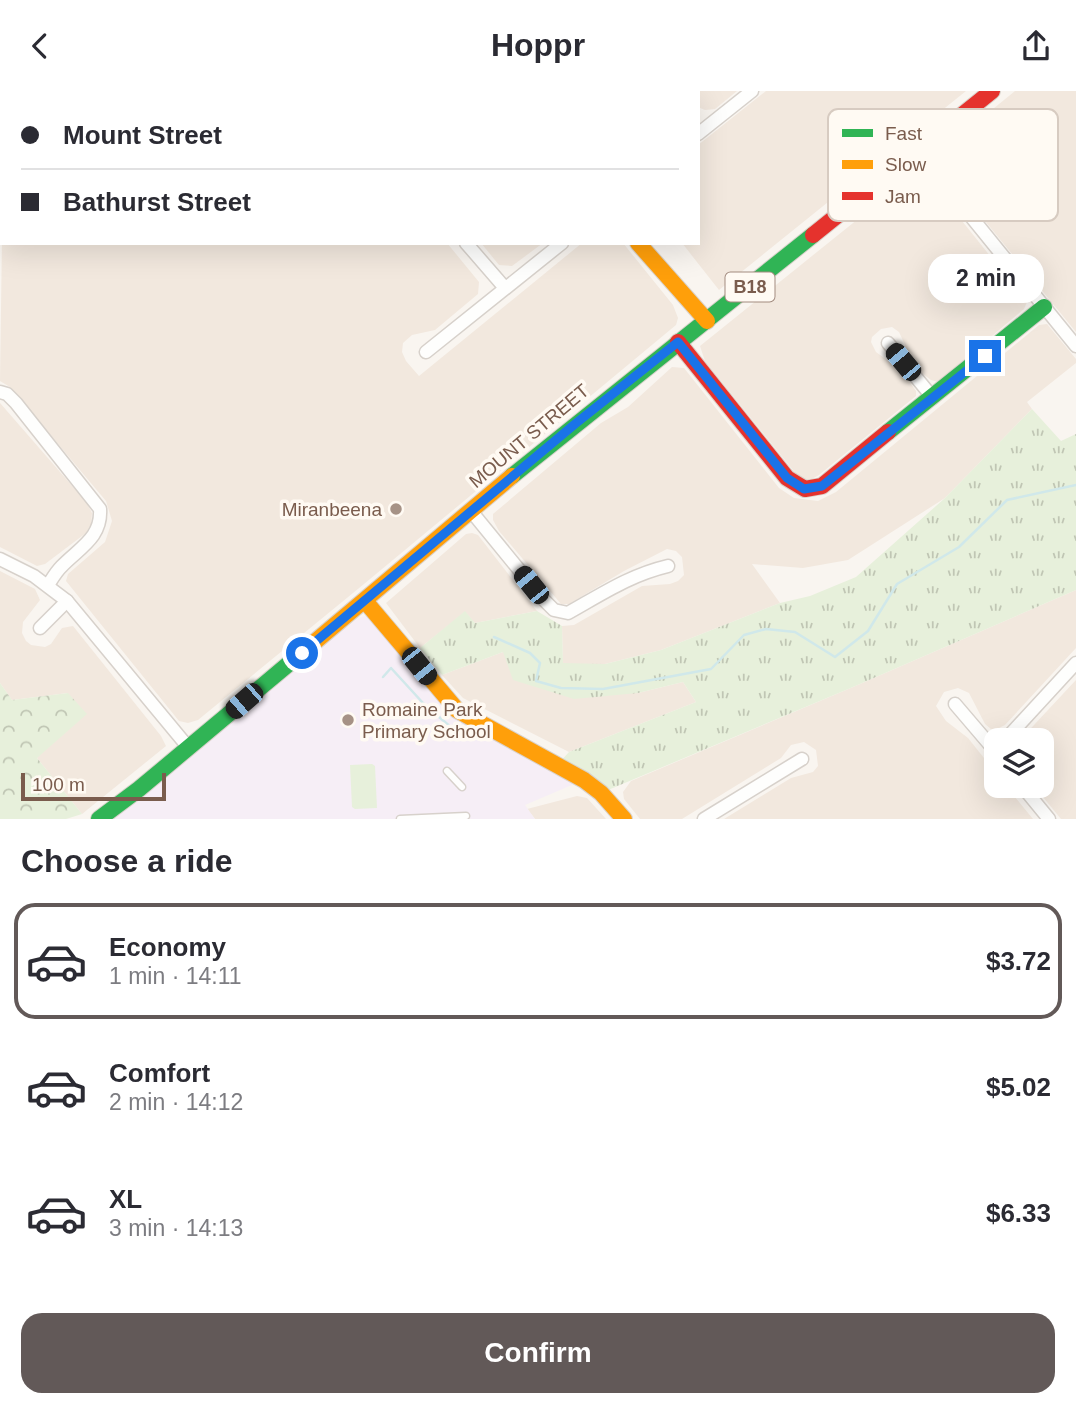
<!DOCTYPE html>
<meta charset="utf-8">
<style>
:root{--surface:#fff;--page:#f2f2f3;--text:#2b2b33;--muted:#7c7c81;--line:#e1e1e2;--accent:#625958}
body{margin:0;font-family:Helvetica,sans-serif;background:var(--page);color:var(--text);height:100vh;display:flex;flex-direction:column;font-size:26px;white-space:nowrap}
*{box-sizing:border-box;margin:0}
p{font-size:23px;color:var(--muted)}
.icon{flex:none;width:38px;height:38px;fill:none;stroke:currentColor;stroke-width:2;stroke-linecap:round;stroke-linejoin:round}
.map{position:relative;height:728px;overflow:hidden}
.panel{display:flex;flex-direction:column;background:var(--surface);flex:1}
.panel>*{flex:none}
.banner{position:absolute;left:0px;top:0px;width:700px;height:154px;box-shadow:0 7px 28px #0002;display:grid;align-content:center;height:154px;padding:0 21px;background:var(--surface)}
.buttons{position:absolute;left:984px;top:637px;display:grid;gap:14px}
.buttons a{display:grid;place-items:center;width:70px;height:70px;border-radius:14px;background:var(--surface);box-shadow:0 7px 28px #0002;font-size:35px}
.scale{position:absolute;left:21px;bottom:18px;width:145px;box-sizing:border-box;padding-left:7px;border:4px solid #7a5c4d;border-top:0;font-size:19px;line-height:24px;white-space:nowrap;color:#7a5c4d;-webkit-text-stroke:5px #fffaf3;paint-order:stroke}
.end{position:absolute;width:32px;height:32px;margin:-16px;border:9px solid #1a73e8;background:#fff;box-shadow:0 0 0 4px #fff}
.from{border-radius:50%}
.bubble{position:absolute;height:49px;border-radius:21px;background:var(--surface);box-shadow:0 7px 28px #0002;font-size:23px;font-weight:700;line-height:49px;text-align:center}
.car{position:absolute;width:21px;height:42px;margin:-21px -10px;border-radius:9px;box-shadow:0 0 5px 2px #0007;background:linear-gradient(#222 24%,#8ab4d8 0 40%,#222 0 76%,#8ab4d8 0 86%,#222 0)}
.banner b{display:flex;align-items:center;gap:24px;height:66px;font-size:26px}
.banner b+b{border-top:2px solid var(--line)}
.banner i{width:18px;height:18px;background:var(--text)}
ul{padding:0;list-style:none}
li{display:flex;align-items:center;gap:21px;height:116px;margin:0 14px 10px;padding:0 7px;border:4px solid transparent;border-radius:21px}
li div{flex:1}
li b{display:block;font-size:26px}
li em{font-style:normal;font-weight:700}
li.active{border-color:var(--accent)}
li>.icon{width:63px;height:63px;stroke-width:1.5}
h2{padding:0 21px;font-size:32px;line-height:84px}
.action{display:flex;gap:14px;margin-top:auto;padding:14px 21px}
.action a{flex:1;height:80px;border-radius:21px;background:var(--accent);color:#fff;font-size:28px;font-weight:700;line-height:80px;text-align:center}
header{display:flex;justify-content:space-between;align-items:center;height:91px;padding:0 21px;background:var(--surface);font-size:32px;font-weight:700}
.map>svg:first-child{display:block}
</style>
<header><svg class="icon" aria-label="back" viewBox="0 0 24 24"><path d="M15 5l-7 7 7 7"/></svg>Hoppr<svg class="icon" aria-label="share" viewBox="0 0 24 24"><path d="M12 15V3M7 8l5-5 5 5M5 13v7h14v-7"/></svg></header>
<div class="map">
<svg width="1076" height="728" viewBox="0 0 1076 728">
<defs>
<pattern id="grass-tufts" width="24" height="20" patternUnits="userSpaceOnUse" patternTransform="scale(1.75)"><rect width="24" height="20" fill="#e7f0db"/><path d="M3 7l-1-3M5 7V3M7 7l1-3M15 17l-1-3M17 17v-4M19 17l1-3" fill="none" stroke="#c0c6b4"/></pattern>
<pattern id="forest-crowns" width="20" height="18" patternUnits="userSpaceOnUse" patternTransform="scale(1.75)"><rect width="20" height="18" fill="#e7f0db"/><path d="M2 6a3 3 0 1 1 6 0M12 15a3 3 0 1 1 6 0" fill="none" stroke="#c0c6b4"/></pattern>
</defs>
<rect width="100%" height="100%" fill="#f9f5f0"/>
<g fill="#f2e8de">
<polygon points="151,0 494,0 495,2 150,2"/>
<polygon points="683,0 737,0 715,18 705,19 698,16 698,2"/>
<polygon points="766,0 966,0 719,199 682,152 698,152 698,54"/>
<polygon points="1015,0 1076,0 1076,241 935,69 939,62"/>
<polygon points="914,83 920,83 930,90 1027,211 1024,218 938,291 931,289 923,283 911,267 899,241 892,236 881,238 872,246 871,251 876,261 895,275 907,287 916,300 916,305 819,384 810,389 801,389 705,270 700,255"/>
<polygon points="2,146 2,152 447,152 479,191 478,203 435,239 412,244 403,252 402,261 406,270 419,285 582,152 623,152 673,214 678,227 676,234 364,493 198,629 188,632 179,630 66,490 68,483 105,451 112,430 106,410 10,296 0,290"/>
<polygon points="481,152 543,152 512,175 499,174"/>
<polygon points="1047,233 1076,268 1076,272 1027,311 1032,318 945,407 848,469 803,477 752,473 780,512 661,559 605,573 563,573 562,535 574,534 642,495 670,493 678,490 684,484 682,466 676,460 667,458 624,480 569,513 561,513 499,440 493,429 493,423 601,332 628,316 672,276 684,277 779,397 794,407 818,410 836,401 1039,234"/>
<polygon points="0,312 87,412 92,422 91,434 86,442 45,473 37,475 0,456"/>
<polygon points="472,442 478,444 537,520 475,532 465,521 420,557 386,512 466,443"/>
<polygon points="0,480 35,498 40,509 23,531 22,542 26,550 31,554 45,556 51,553 62,537 73,535 161,645 166,655 82,723 37,667 68,602 12,609 0,592"/>
<polygon points="1076,499 1076,557 1005,634 997,638 991,638 985,633 969,602 958,597 944,601 936,615 946,630 968,647 996,682 996,695 1006,695 1033,728 724,728 791,687 813,681 818,675 816,659 804,651 791,654 781,667 682,728 640,728 624,708 623,701 631,690 853,596"/>
<polygon points="503,561 638,602 683,591 696,611 569,661 463,607 442,584"/>
<polygon points="1076,589 1076,728 1061,728 1034,695 1041,695 1041,649 1020,649"/>
<polygon points="577,705 587,707 606,728 535,728 527,718"/>
</g>
<polygon fill="#f6eef6" points="365,525 370,526 442,613 579,691 525,714 535,728 112,728 358,527"/>
<polygon fill="url(#grass-tufts)" points="1032,318 1061,350 1076,343 1076,499 853,596 601,702 557,674 569,661 696,611 683,591 638,602 574,608 513,589 503,561 442,584 420,557 465,520 475,532 537,520 562,535 563,572 605,573 661,559 780,512 810,505 856,486 945,407"/>
<polygon fill="url(#forest-crowns)" points="0,592 12,609 68,602 87,623 37,667 82,723 66,728 0,728"/>
<polygon fill="#e7f0db" points="372,673 375,675 377,717 355,718 352,716 350,674"/>
<g fill="none" stroke-linecap="round" stroke-linejoin="round">
<g stroke="#d0e8ea" stroke-width="2.5">
<polyline points="494,546 530,562 540,572 536,590 561,597 603,598 711,578 744,544 766,538 795,541 835,566 868,540 897,493 959,456 1007,409 1076,394"/>
<polyline points="383,586 391,577 423,612 453,638"/>
</g>
<defs>
<g id="lane">
<polyline points="447,680 462,696"/>
<polyline points="400,728 466,725"/>
</g>
<g id="street">
<polyline points="52,0 53,2"/>
<polyline points="184,0 186,2"/>
<polyline points="671,0 673,2"/>
<polyline points="134,2 136,0"/>
<polyline points="698,43 752,0"/>
<polyline points="917,59 1076,255"/>
<polyline points="0,134 2,132"/>
<polyline points="466,152 505,197"/>
<polyline points="888,252 933,307"/>
<polyline points="426,261 562,152"/>
<path d="M0 301 7 303 16 312 100 418C102 447 79 457 61 476 56 481 52 488 48 494"/>
<path d="M471 420 543 508 554 519 568 522C602 503 630 484 668 475"/>
<polyline points="0,468 34,485 67,510 188,656"/>
<polyline points="40,537 67,510"/>
<polyline points="955,613 996,661"/>
<polyline points="1005,649 1076,572"/>
<polyline points="1022,695 1049,728"/>
<polyline points="704,728 802,668"/>
</g>
<g id="fast">
<polyline points="888,341 1044,216"/>
<polyline points="512,385 813,144"/>
<polyline points="99,728 139,698 304,560"/>
</g>
<g id="slow">
<polyline points="638,152 707,230"/>
<polyline points="365,510 457,619 584,689 601,702 624,728"/>
<polyline points="304,560 512,385"/>
</g>
<g id="jam">
<polyline points="509,0 510,2"/>
<polyline points="813,144 992,0"/>
<polyline points="678,251 787,387 805,398 822,395 888,341"/>
</g>
</defs>
<use href="#lane" stroke="#d7d1cb" stroke-width="9"/>
<use href="#street" stroke="#d7d1cb" stroke-width="15"/>
<use href="#fast" stroke="#d9d2cb" stroke-width="18"/>
<use href="#slow" stroke="#d9d2cb" stroke-width="18"/>
<use href="#jam" stroke="#d9d2cb" stroke-width="18"/>
<use href="#lane" stroke="#fefefd" stroke-width="6"/>
<use href="#street" stroke="#fefefd" stroke-width="12"/>
<use href="#fast" stroke="#30b455" stroke-width="16"/>
<use href="#slow" stroke="#ff9f0a" stroke-width="16"/>
<use href="#jam" stroke="#e5322d" stroke-width="16"/>
</g>
<g fill="none" stroke-linecap="round" stroke-linejoin="round">
<polyline stroke="#1a73e8" stroke-width="9" points="302,562 575,333 678,251 787,387 804,398 822,395 985,265"/>
</g>
<g fill="#a69286" stroke="#fffaf3" stroke-width="2.5">
<circle cx="396" cy="418" r="7"/>
<circle cx="348" cy="629" r="7"/>
</g>
<g text-anchor="middle" dominant-baseline="central" stroke-width="7" stroke-linejoin="round" paint-order="stroke">
<rect fill="#fffaf3" stroke="#a28b7f" stroke-width="2" x="725.5" y="181.5" width="49" height="29" rx="5"/>
<g font-size="18" font-weight="bold" fill="#7a5c4d">
<text x="750" y="196">B18</text>
</g>
<g font-size="19" fill="#7a5c4d" stroke="#fffaf3">
<text transform="translate(529 345) rotate(-40)">MOUNT STREET</text>
</g>
<g font-size="19" fill="#7a5c4d" stroke="#fffaf3" text-anchor="end">
<text x="382" y="418">Miranbeena</text>
<text x="362" y="618" text-anchor="start">Romaine Park<tspan x="362" dy="22">Primary School</tspan></text>
</g>
</g>
<rect x="828" y="18" width="230" height="112" rx="10" fill="#fffaf3" stroke="#d7cbc1" stroke-width="2"/>
<rect x="842" y="38" width="31" height="8" fill="#30b455"/>
<rect x="842" y="69" width="31" height="9" fill="#ff9f0a"/>
<rect x="842" y="101" width="31" height="8" fill="#e5322d"/>
<g font-size="19" fill="#7a5c4d">
<text x="885" y="49">Fast</text>
<text x="885" y="80">Slow</text>
<text x="885" y="112">Jam</text>
</g>
</svg>
<div class="buttons">
<a><svg class="icon" aria-label="layers" viewBox="0 0 24 24"><path d="M12 4l9 5-9 5-9-5zM3 14l9 5 9-5"/></svg></a>
</div>
<div class="scale">100 m</div>
<i class="end from" style="left:302px;top:562px"></i>
<i class="end" style="left:985px;top:265px"></i>
<div class="bubble" style="left:928px;top:163px;width:116px">2 min</div>
<i class="car" style="left:903px;top:271px;rotate:320deg"></i>
<i class="car" style="left:531px;top:494px;rotate:321deg"></i>
<i class="car" style="left:419px;top:575px;rotate:141deg"></i>
<i class="car" style="left:244px;top:610px;rotate:229deg"></i>
<div class="banner">
<b><i class="from"></i>Mount Street</b>
<b><i></i>Bathurst Street</b>
</div>
</div>
<section class="panel">
<h2>Choose a ride</h2>
<ul>
<li class="active"><svg class="icon" aria-label="car" viewBox="0 0 24 24"><path d="M5 17H2v-5l4-1 3-4h7l3 4 3 1v5h-3M9 17h6M6 11h13"/><circle cx="7" cy="17" r="2"/><circle cx="17" cy="17" r="2"/></svg><div><b>Economy</b><p>1 min · 14:11</p></div><em>$3.72</em></li>
<li><svg class="icon" aria-label="car" viewBox="0 0 24 24"><path d="M5 17H2v-5l4-1 3-4h7l3 4 3 1v5h-3M9 17h6M6 11h13"/><circle cx="7" cy="17" r="2"/><circle cx="17" cy="17" r="2"/></svg><div><b>Comfort</b><p>2 min · 14:12</p></div><em>$5.02</em></li>
<li><svg class="icon" aria-label="car" viewBox="0 0 24 24"><path d="M5 17H2v-5l4-1 3-4h7l3 4 3 1v5h-3M9 17h6M6 11h13"/><circle cx="7" cy="17" r="2"/><circle cx="17" cy="17" r="2"/></svg><div><b>XL</b><p>3 min · 14:13</p></div><em>$6.33</em></li>
</ul>
<div class="action"><a>Confirm</a></div>
</section>
